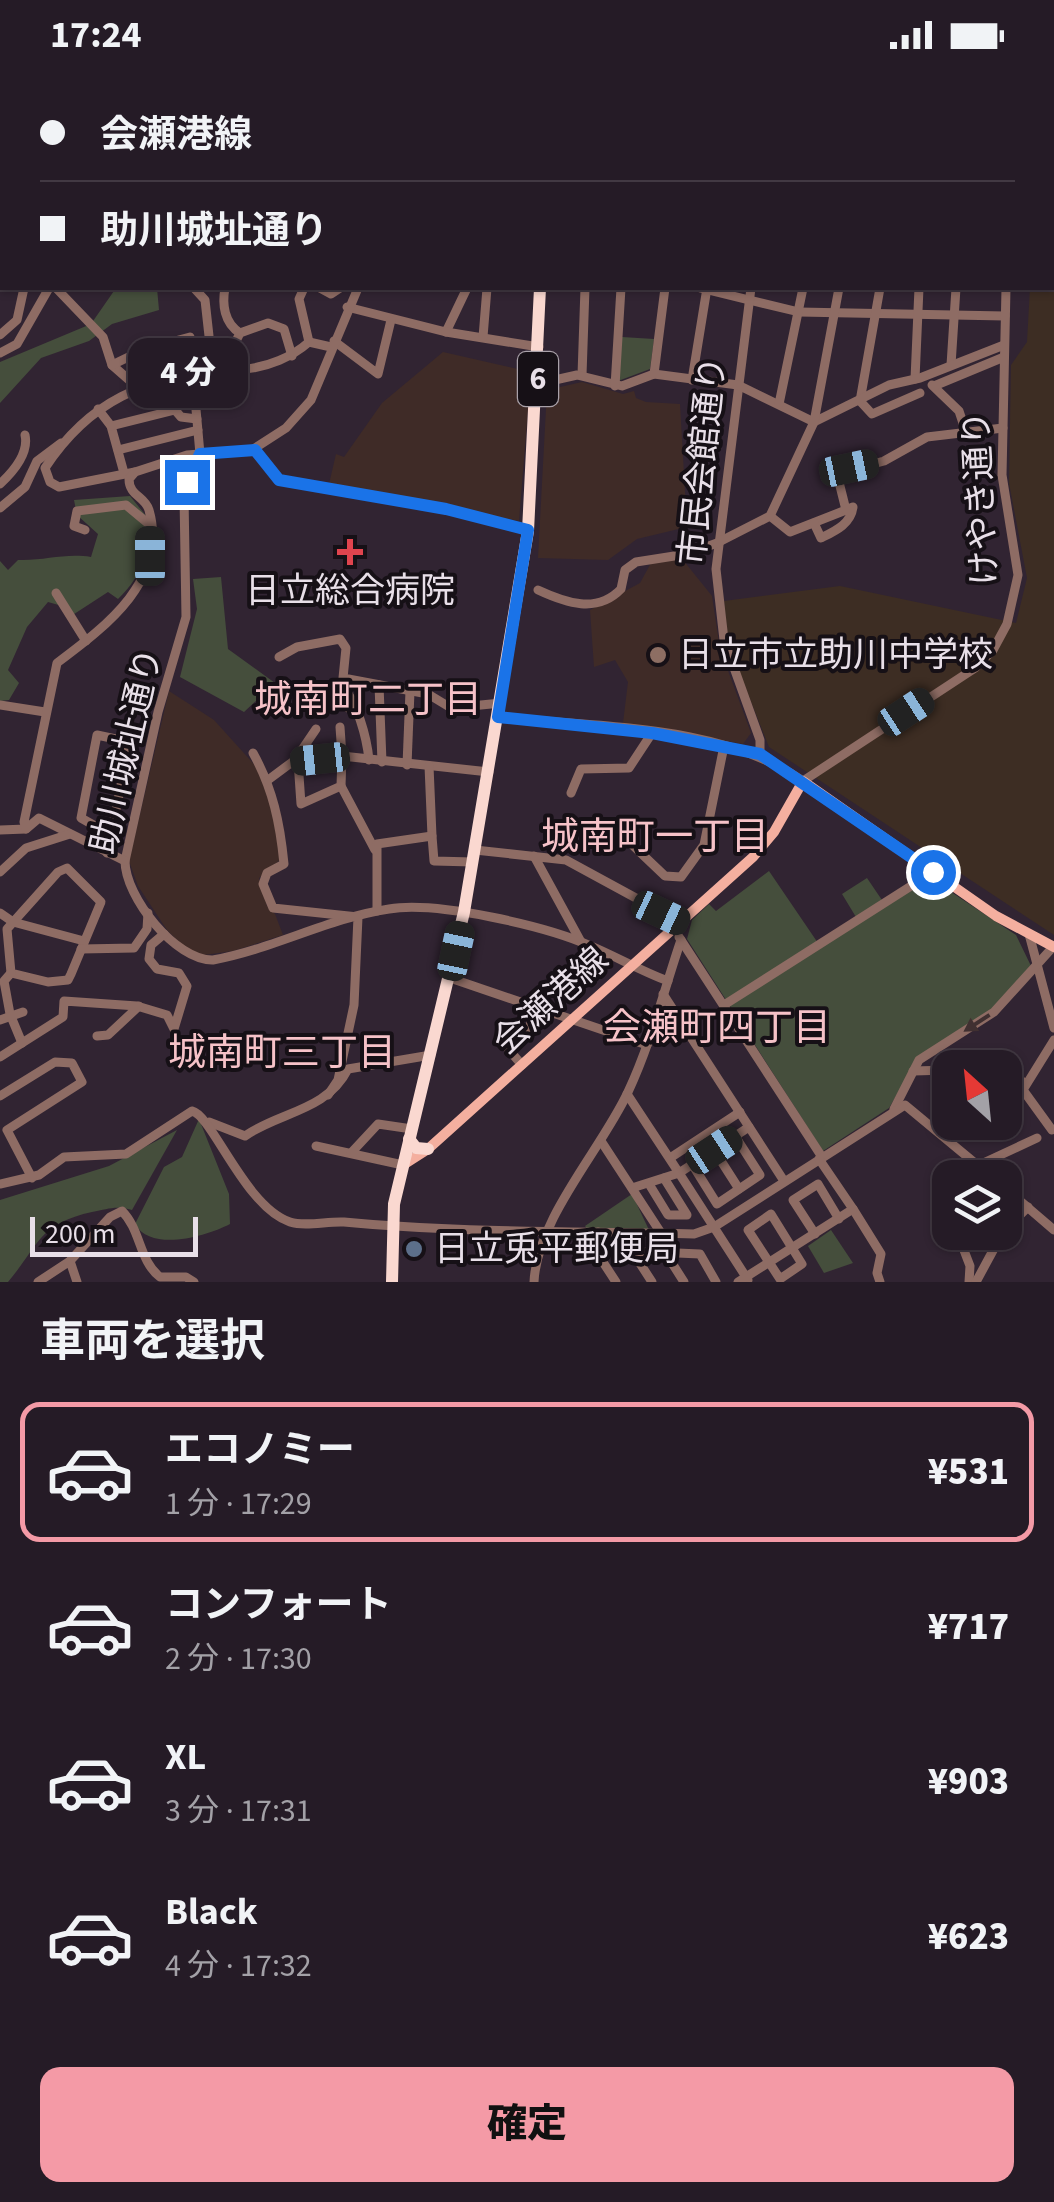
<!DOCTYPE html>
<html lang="ja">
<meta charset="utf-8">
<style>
:root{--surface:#251b26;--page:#2d242e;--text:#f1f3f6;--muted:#a3a1a7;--line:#423943;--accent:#f49aa6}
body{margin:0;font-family:"Source Sans 3","Noto Sans JP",sans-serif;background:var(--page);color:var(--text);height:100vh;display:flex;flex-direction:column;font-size:38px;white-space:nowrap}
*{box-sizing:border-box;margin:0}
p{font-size:32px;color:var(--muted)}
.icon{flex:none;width:55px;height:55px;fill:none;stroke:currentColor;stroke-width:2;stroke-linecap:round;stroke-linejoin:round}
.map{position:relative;height:1212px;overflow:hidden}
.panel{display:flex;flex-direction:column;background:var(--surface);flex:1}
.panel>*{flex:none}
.top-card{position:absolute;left:0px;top:0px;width:1055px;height:220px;box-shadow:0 2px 8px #0004,0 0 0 2px var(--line);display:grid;align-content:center;height:220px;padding:0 40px;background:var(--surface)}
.needle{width:65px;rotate:333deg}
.controls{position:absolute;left:932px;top:980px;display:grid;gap:20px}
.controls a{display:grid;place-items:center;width:90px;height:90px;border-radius:20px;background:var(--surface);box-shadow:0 2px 8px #0004,0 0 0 2px var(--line);font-size:50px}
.scale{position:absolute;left:30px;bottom:25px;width:168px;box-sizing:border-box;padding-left:10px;border:5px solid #e8dfe8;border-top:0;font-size:28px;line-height:35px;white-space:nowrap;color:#e8dfe8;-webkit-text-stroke:8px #161016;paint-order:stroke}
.end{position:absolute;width:45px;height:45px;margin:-22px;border:12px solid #1a73e8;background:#fff;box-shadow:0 0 0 5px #fff}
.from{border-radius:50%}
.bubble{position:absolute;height:70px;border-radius:20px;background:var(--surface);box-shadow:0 2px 8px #0004,0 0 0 2px var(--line);font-size:32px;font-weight:800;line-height:70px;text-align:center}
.car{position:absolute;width:30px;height:60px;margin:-30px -15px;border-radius:12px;box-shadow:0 0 8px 2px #0007;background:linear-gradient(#222 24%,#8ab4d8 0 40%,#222 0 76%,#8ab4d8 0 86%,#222 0)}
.top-card b{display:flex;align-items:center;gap:35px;height:95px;font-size:38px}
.top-card b+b{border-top:2px solid var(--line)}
.top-card i{width:25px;height:25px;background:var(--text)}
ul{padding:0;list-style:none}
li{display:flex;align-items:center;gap:30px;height:140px;margin:0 20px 15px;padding:0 20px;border:5px solid transparent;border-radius:20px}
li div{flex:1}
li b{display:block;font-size:38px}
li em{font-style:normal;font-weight:800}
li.on{border-color:var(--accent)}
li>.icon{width:90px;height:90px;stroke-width:1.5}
h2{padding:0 40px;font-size:45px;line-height:120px}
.button{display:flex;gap:20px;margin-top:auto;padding:20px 40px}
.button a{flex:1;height:115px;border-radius:20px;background:var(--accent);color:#111;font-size:40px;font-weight:800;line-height:115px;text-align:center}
.status{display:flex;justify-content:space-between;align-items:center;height:70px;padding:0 50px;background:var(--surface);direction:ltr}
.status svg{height:28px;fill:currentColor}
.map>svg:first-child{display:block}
</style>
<div class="status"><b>17:24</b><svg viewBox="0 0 49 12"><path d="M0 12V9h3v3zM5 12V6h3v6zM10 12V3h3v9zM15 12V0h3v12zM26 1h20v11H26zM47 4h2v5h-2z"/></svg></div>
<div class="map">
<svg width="1054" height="1212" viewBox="0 0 1054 1212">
<rect width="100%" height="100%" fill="#312432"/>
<g fill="#3d2d23">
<polygon points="264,0 444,0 443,2"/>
<polygon points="1054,113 1054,865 769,677 740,604 727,562 724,531 840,516 1016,553 1027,508 1009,413 1011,295 1027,272 1030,218 1052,218"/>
</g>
<g fill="#3f2b27">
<polygon points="443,282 531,302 519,451 329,414 336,384 344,387 382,333"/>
<polygon points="582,312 623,324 634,321 636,328 646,332 680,334 687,457 637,469 608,490 538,488 547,320"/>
<polygon points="670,488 683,490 712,526 720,579 751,663 743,674 623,653 628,612 615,590 594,597 590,540 640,513 651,493"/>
<polygon points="169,621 214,650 261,702 274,740 280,790 259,808 267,836 275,844 283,865 233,881 204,885 185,878 167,860 138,816 129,791"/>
</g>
<g fill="#454e3c">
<polygon points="116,218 157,218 159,240 112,254 89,271 41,288 0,333 0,292 91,254"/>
<polygon points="622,267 654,269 650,299 618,311"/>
<path d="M130 426 147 447C146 484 145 503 118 529L108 522 68 548 62 536 48 532 27 557 8 600 19 613 9 630 0 631V491L8 500 18 490C45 491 64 483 91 487L98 464 77 445 74 430Z"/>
<polygon points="221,507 228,579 275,613 244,642 180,607 197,539 193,509"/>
<polygon points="769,801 820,876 859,852 842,824 867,808 886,836 930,808 1016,865 1032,898 992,940 918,988 889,1038 823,1081 687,869 692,850 709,834 716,841"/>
<path d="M199 1049 229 1124 230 1154C205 1167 151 1182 135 1154L164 1097 182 1087Z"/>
<path d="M177 1060 132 1140C116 1135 108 1139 92 1142 38 1154 40 1174 8 1212H0V1130L109 1096Z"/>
<polygon points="632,1124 649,1160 587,1159 585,1156"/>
<polygon points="831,1160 853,1193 824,1203 808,1176"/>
</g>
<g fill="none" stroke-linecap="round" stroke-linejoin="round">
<g stroke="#8e6c64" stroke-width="9">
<polyline points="43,0 43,2"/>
<polyline points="121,0 122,2"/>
<polyline points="195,0 195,2"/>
<polyline points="258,0 258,2"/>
<polyline points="696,0 725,2"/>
<polyline points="9,2 9,0"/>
<polyline points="81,2 81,0"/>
<polyline points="447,2 447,0"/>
<polyline points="487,2 487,0"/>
<polyline points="584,2 585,0"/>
<polyline points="646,2 646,0"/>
<polyline points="777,2 777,0"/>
<polyline points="817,2 817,0"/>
<polyline points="857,2 858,0"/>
<polyline points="906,2 907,0"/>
<polyline points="946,2 947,0"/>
<polyline points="977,2 977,0"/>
<polyline points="1048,2 1048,0"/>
<polyline points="1052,29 1054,29"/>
<polyline points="0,36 2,36"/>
<polyline points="0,82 2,82"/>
<polyline points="56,218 103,267 112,295 136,316"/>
<polyline points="194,218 205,230 209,266"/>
<path d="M225 218C222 234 224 253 240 263"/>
<polyline points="304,218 299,229 309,272"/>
<polyline points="320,218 331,224 340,218"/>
<polyline points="700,218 799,242 1005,246"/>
<polyline points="751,218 716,499 724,570 760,670 760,684"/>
<polyline points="880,218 860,331 872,344 920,323"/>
<polyline points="347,237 446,262 467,218"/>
<polyline points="446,262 539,277"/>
<polyline points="0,265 17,250 24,218"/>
<polyline points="483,267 487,218"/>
<polyline points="334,271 378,304 391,250"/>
<polyline points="0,283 17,274 49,218"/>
<polyline points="112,295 145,279 190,267 198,305"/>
<polyline points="951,295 956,218"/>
<polyline points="244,299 236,271 240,263 268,253 284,259 292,286"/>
<polyline points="654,304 665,218"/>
<polyline points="582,305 585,218"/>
<polyline points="193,306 200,384"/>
<polyline points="915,309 919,218"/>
<polyline points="692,310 707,218"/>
<polyline points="152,313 181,347 197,349"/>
<polyline points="537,314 577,305 622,316 654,304 738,315 814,352 889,315 920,308 1004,275"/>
<polyline points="932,315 959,341 965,359"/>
<polyline points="615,316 621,218"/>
<polyline points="934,316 1004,287"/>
<polyline points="779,334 803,218"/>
<polyline points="98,339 111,356 124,403"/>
<polyline points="111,356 175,340"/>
<polyline points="255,379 279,410 446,439 528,461"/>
<polyline points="118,380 198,360"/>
<path d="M200 384 184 426 186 547 158 642 125 791C125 827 176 891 213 890 273 879 329 848 389 839 437 831 546 856 591 876 617 887 641 901 668 911"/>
<path d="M135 402 59 417 50 412 45 398C91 328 144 311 222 297 230 296 237 300 245 299 268 297 292 287 309 272L331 277"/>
<path d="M0 414C13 402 29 383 25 365"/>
<polyline points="0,438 25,417 37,391 61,373"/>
<polyline points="770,446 790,462 846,440"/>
<path d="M814 453 821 468C835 461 851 454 853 437L846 440 837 404 884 391 927 367 1003 358"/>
<polyline points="85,460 74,456 77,441 126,435 150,455"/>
<path d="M538 520C566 533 597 544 621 519L625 500 636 492 687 484 717 473 770 446 814 352 839 218"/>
<polyline points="56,523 86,571"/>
<polyline points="279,587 297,577 340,569 346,578 343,608 428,624 451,638 501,633"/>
<polyline points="379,615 382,692"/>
<path d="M341 616C357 629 367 669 369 690"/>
<polyline points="330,627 353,641"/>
<polyline points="0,635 45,642"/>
<path d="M498 647C598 658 719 653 803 711L975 598 993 580 1007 554 1018 505 1002 405 1006 218"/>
<polyline points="340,657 342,686 489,702"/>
<path d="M253 683C273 719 280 753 284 794L267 803 263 814 273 838 358 847 354 935 338 1010 328 1025"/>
<polyline points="297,687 298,691 301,734 341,716 342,686 298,691"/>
<polyline points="407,695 410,621"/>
<polyline points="429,696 432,766"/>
<polyline points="268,710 295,690 316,659"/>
<polyline points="341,716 375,780"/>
<polyline points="571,723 581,699 629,698 652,663"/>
<polyline points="0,760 26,759"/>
<polyline points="624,767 665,806 681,807 704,775 724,676"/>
<polyline points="475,780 566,790 680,852"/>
<polyline points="107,783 130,672 97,665 81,748 111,765"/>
<polyline points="534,786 581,872"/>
<path d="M125 791 39 748 26 759 24 752 57 593C105 557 169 510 149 440 145 426 129 426 129 409L135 402 187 385 252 380 286 358 311 330 358 218"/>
<polygon points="67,798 101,832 71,904 68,910 48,912 11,903 7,859 58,802"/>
<polyline points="0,802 26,778 70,764"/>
<polyline points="377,841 377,774 432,766 434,791 473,792"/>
<polyline points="0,843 13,852 84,871"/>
<polyline points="1029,864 1054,958"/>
<polyline points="679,867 822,1087"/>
<polyline points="81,879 134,878 147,859 148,843"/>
<polyline points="11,903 4,911 10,944 22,973"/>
<polyline points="450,908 647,975"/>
<polyline points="663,924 784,1111"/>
<polyline points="724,935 933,802"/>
<polyline points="0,950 23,942"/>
<polyline points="97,966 108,965 139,936"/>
<polyline points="0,987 63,947 64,931 137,936 167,945 174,959 187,916 179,903 157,899 149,889 151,875 164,864"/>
<polyline points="522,995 509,980 529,961 535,934"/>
<polyline points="913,1001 950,1000"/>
<polyline points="1005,1001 1025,1013"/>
<polyline points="627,1024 679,1103 749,1057"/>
<polyline points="0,1026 55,992 72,993 82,1012 7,1060 32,1108"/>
<polyline points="894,1039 919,990 994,942 1053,877"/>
<path d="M209 1052 245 1066C279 1042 327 1041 348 999L431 985"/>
<polyline points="1052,1060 1023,1020 1054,970"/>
<polyline points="601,1071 661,1163"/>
<polyline points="316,1076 403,1095"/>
<polyline points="714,1080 739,1119"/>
<polyline points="351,1083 378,1054 412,1059"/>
<polyline points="670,1088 740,1042"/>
<polyline points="692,1094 717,1134 760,1105 735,1066"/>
<polyline points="979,1095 1037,1068"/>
<path d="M0 1114 39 1105 64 1087 126 1084 192 1041C212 1045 245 1137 290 1152 306 1157 327 1151 344 1152 460 1163 577 1161 694 1164L714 1157 905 1035 993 1108"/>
<polyline points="649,1114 668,1145 687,1145 664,1108"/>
<polyline points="632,1118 679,1103 748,1210"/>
<polyline points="1005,1118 1054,1160"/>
<polyline points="853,1139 881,1184 877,1203 880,1212"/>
<polygon points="771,1144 802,1194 780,1209 748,1160"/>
<polyline points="1005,1160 1028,1137"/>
<polyline points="598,1162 599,1186 616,1212"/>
<polyline points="957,1162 970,1196 969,1212"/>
<polyline points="815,1164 793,1130 818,1114 839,1149"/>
<polyline points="665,1182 684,1212"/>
<path d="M70 1191 110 1147 122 1141C141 1160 139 1191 160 1207H186L194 1212"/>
<polyline points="38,1212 70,1191 77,1212"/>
<path d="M534 1212C537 1148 601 1080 628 1022 651 973 664 920 681 870"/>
<polyline points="652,1212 632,1181 700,1184 716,1212"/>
<polyline points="738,1212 853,1139 819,1089"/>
<polyline points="976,1212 1003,1162"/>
</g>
<polyline stroke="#f4af9f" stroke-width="10" points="403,1095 428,1079 753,787 774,762 803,711 996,846 1054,877"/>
<g stroke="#fad8d0" stroke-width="12">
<polyline points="540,0 540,2"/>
<polyline points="1052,107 1054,107"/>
<polyline points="409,1069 416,1078 428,1079"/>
<polyline points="392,1212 394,1134 464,842 528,461 540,218"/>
</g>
</g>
<defs><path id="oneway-solid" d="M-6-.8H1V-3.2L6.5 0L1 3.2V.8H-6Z" transform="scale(2.5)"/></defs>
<use fill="#403031" href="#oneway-solid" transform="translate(977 953) rotate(147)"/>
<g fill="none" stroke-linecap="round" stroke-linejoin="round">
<polyline stroke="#1a73e8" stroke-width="12" points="187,412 200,384 255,380 279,410 446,439 528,460 498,647 652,663 760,684 933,802"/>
</g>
<path fill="#e0444e" stroke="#161016" stroke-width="4" d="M345 467h10v10h10v10h-10v10h-10v-10h-10v-10h10z"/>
<circle fill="#8d6e63" stroke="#161016" stroke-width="4" cx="658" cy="585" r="10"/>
<circle fill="#5c6f8a" stroke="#161016" stroke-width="4" cx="414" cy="1179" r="10"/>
<g text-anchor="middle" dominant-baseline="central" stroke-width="8" stroke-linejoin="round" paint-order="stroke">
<rect fill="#161016" stroke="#a9a1a9" stroke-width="2.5" x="518" y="282" width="40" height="54" rx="8"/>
<g font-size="32" font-weight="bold" fill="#e8dfe8">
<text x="538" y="309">6</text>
</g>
<g font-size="35" fill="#e8dfe8" stroke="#161016">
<text transform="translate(703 391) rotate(-84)">市民会館通り</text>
<text transform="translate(981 428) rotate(-93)">けやき通り</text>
<text transform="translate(127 681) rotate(-77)">助川城址通り</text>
<text transform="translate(551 931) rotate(-42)">会瀬港線</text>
</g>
<g font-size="35" fill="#e8dfe8" stroke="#161016" text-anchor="start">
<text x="350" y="521" text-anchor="middle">日立総合病院</text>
<text x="678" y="585">日立市立助川中学校</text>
<text x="434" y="1179">日立兎平郵便局</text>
</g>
<g font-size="38" fill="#f6c2c8" stroke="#161016">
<text x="368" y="630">城南町二丁目</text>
<text x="655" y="767">城南町一丁目</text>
<text x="717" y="958">会瀬町四丁目</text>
<text x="282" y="983">城南町三丁目</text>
</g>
</g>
</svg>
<div class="controls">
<a><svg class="needle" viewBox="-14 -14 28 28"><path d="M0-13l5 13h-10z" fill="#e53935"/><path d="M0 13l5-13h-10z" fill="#a3a1a7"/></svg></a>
<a><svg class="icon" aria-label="layers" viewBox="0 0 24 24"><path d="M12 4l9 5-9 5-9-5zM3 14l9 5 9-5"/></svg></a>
</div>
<div class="scale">200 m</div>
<i class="end from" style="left:933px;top:802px"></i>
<i class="end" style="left:187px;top:412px"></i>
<div class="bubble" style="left:128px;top:268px;width:120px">4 分</div>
<i class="car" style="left:849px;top:398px;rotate:78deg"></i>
<i class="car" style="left:150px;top:486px;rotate:0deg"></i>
<i class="car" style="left:906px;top:642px;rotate:57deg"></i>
<i class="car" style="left:320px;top:689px;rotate:264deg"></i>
<i class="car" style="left:661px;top:843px;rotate:115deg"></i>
<i class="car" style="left:456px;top:881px;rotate:12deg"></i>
<i class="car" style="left:714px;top:1080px;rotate:57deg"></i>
<div class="top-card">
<b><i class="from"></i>会瀬港線</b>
<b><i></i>助川城址通り</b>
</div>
</div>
<section class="panel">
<h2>車両を選択</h2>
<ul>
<li class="on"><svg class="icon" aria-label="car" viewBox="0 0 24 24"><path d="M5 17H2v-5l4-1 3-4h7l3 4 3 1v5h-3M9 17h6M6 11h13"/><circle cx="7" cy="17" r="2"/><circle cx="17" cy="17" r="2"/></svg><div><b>エコノミー</b><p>1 分 · 17:29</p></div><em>¥531</em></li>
<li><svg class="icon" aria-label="car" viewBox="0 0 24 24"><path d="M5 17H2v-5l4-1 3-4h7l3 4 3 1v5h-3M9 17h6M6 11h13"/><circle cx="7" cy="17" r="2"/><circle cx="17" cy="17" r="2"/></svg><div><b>コンフォート</b><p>2 分 · 17:30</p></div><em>¥717</em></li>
<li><svg class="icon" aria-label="car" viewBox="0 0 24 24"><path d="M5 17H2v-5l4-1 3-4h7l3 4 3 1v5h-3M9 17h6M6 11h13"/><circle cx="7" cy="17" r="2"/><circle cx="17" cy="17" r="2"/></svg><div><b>XL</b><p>3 分 · 17:31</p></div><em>¥903</em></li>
<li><svg class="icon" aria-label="car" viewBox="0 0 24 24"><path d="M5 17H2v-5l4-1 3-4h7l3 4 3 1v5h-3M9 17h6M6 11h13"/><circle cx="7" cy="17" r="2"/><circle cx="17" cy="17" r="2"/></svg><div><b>Black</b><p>4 分 · 17:32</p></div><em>¥623</em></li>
</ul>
<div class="button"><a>確定</a></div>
</section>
